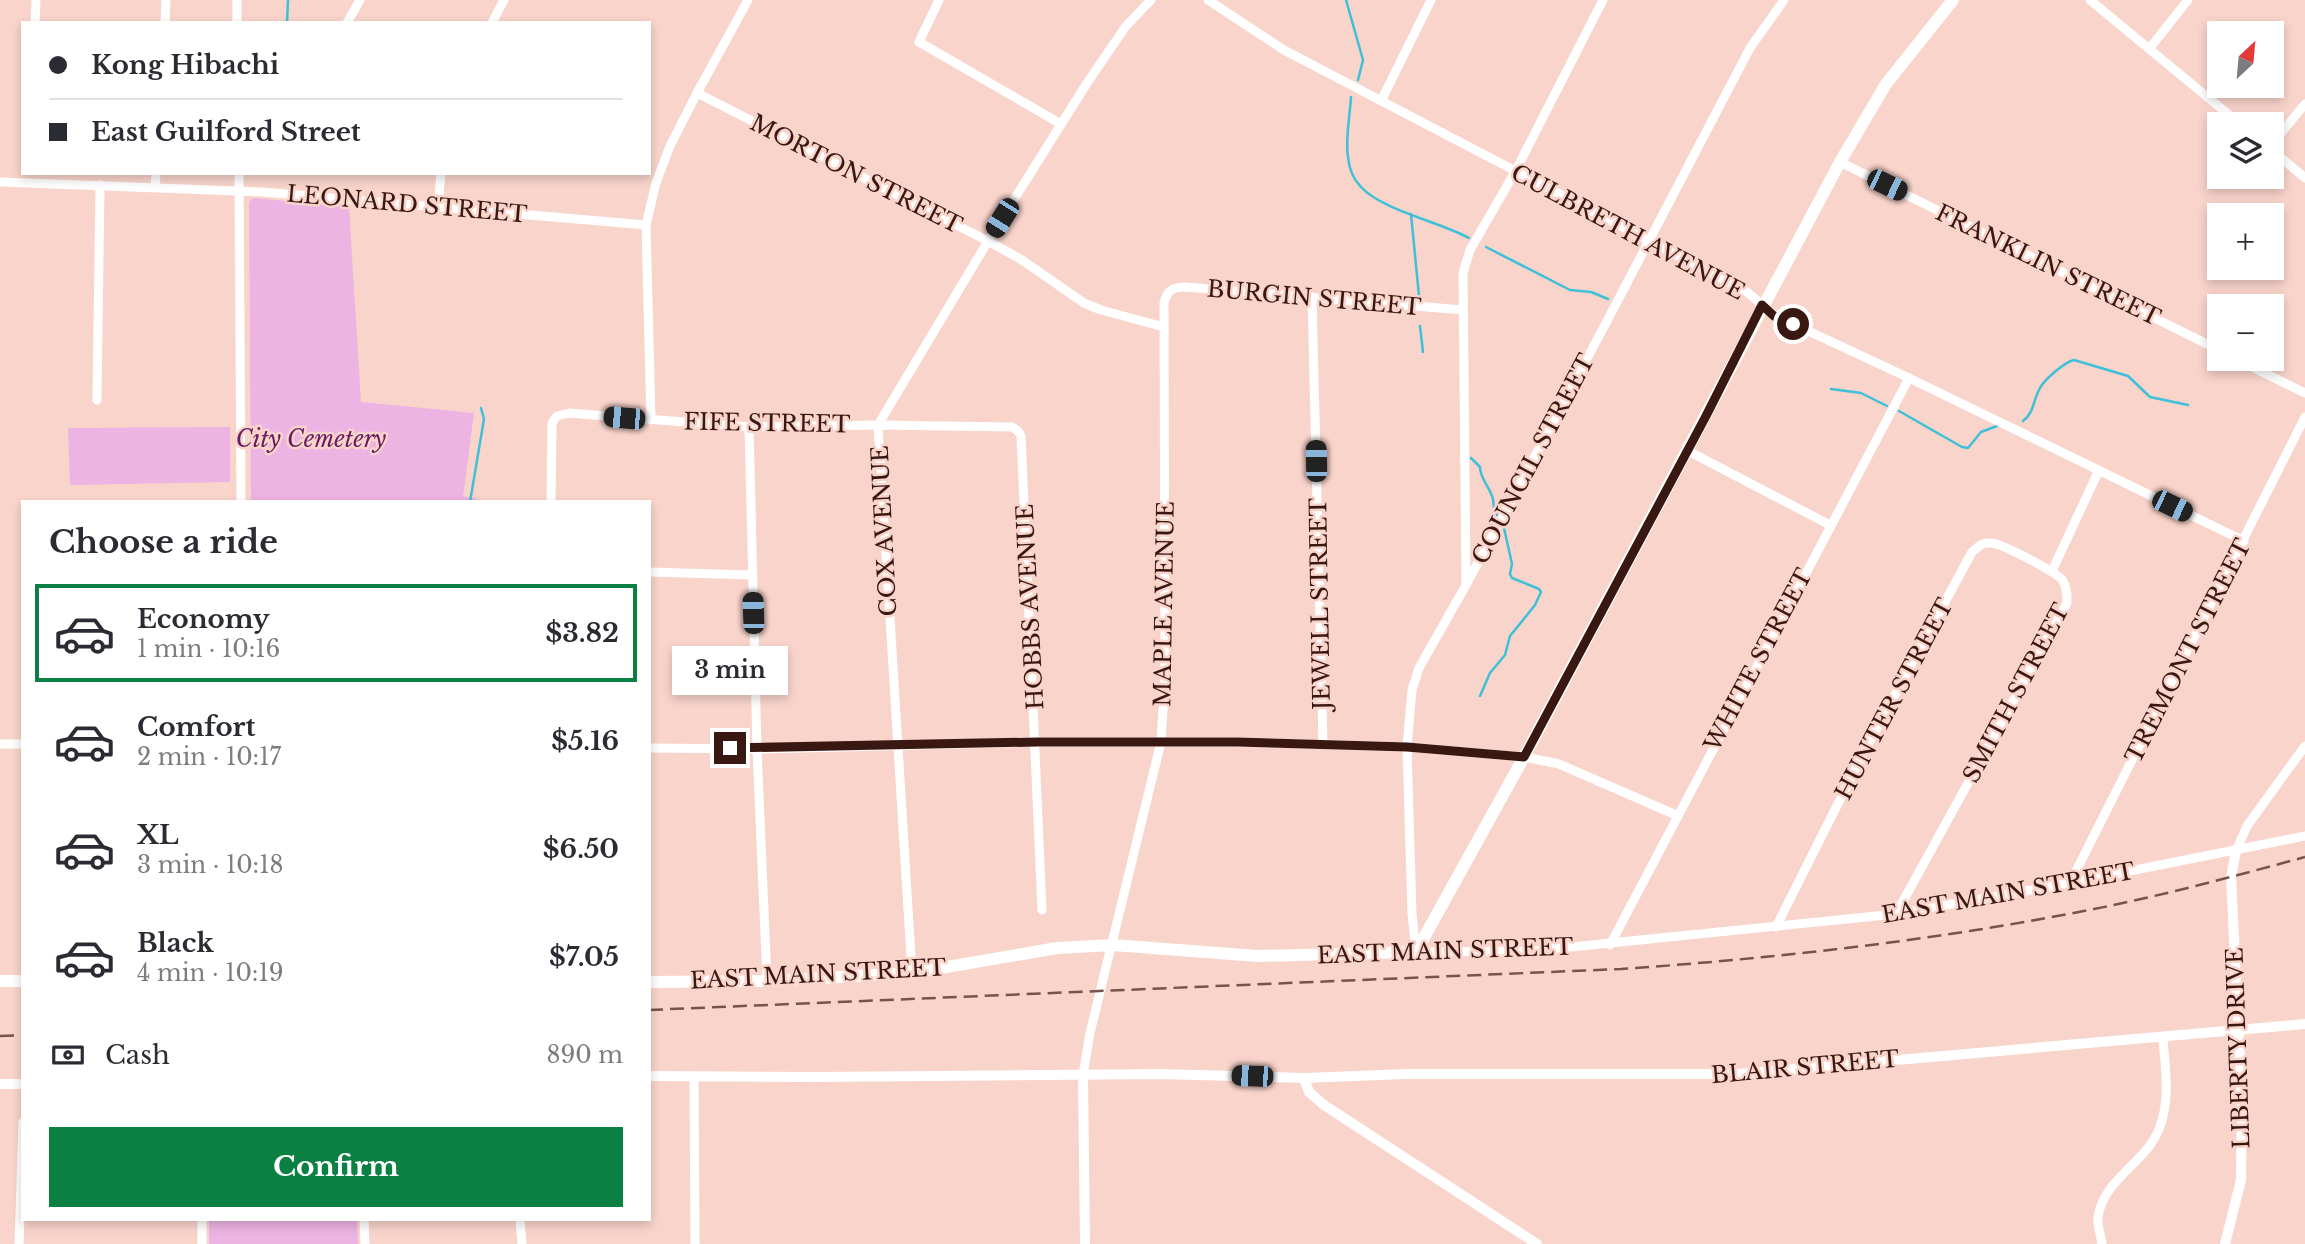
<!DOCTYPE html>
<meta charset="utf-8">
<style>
:root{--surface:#fff;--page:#f2f2f3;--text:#2b2b33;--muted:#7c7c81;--line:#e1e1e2;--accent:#0b8043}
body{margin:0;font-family:"Libre Baskerville",serif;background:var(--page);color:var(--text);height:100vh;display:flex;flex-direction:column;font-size:26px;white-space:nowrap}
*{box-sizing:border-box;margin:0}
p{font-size:23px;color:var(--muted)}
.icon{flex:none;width:38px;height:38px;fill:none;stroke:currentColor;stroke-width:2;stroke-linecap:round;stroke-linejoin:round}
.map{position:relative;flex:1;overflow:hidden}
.side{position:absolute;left:21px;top:500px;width:630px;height:721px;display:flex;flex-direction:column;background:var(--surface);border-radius:0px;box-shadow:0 4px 10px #0003}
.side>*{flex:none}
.top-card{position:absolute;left:21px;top:21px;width:630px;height:154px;border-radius:0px;box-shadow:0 4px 10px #0003;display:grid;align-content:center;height:154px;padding:0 28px;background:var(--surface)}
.needle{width:46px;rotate:26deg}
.controls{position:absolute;left:2207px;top:21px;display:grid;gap:14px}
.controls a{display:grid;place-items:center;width:77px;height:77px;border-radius:0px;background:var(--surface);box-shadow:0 4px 10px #0003;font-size:35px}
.end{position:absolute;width:32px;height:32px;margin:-16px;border:9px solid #3a1812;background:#fff;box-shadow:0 0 0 4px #fff}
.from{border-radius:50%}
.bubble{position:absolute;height:49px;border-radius:0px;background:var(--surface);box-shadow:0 4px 10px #0003;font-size:23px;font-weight:700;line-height:49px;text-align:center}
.car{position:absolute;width:21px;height:42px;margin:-21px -10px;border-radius:9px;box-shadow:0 0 5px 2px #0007;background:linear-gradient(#222 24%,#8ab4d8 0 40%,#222 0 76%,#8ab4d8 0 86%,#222 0)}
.top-card b{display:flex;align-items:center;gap:24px;height:66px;font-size:26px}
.top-card b+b{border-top:2px solid var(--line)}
.top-card i{width:18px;height:18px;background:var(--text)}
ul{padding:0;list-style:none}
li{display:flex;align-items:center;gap:21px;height:98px;margin:0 14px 10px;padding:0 14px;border:4px solid transparent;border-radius:0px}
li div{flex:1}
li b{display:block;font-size:26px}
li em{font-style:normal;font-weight:700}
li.selected{border-color:var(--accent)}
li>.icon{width:63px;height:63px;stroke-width:1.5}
h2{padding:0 28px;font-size:32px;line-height:84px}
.pay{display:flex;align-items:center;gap:18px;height:77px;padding:0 28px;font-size:26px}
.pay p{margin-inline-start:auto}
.primary-button{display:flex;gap:14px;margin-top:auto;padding:14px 28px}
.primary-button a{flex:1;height:80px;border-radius:0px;background:var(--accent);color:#fff;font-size:28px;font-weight:700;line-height:80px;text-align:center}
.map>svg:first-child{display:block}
</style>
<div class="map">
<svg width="2305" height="1244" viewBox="0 0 2305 1244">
<rect width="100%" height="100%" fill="#f9d4cb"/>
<g fill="#edb3e3">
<polygon points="253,198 349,207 361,402 474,413 463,497 476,498 476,502 251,502 249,202"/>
<polygon points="230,427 230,482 70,485 68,428"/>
<polygon points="209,1220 357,1220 358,1244 209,1244"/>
</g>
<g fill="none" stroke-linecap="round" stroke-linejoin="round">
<g stroke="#3dc0d8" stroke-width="2.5">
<polyline points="1346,0 1363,60 1358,80"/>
<polyline points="287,23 288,0"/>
<path d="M1351 97C1350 116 1345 139 1348 157 1349 168 1353 179 1361 187 1382 210 1440 222 1469 238"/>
<polyline points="1411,214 1419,296"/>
<polyline points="1486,247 1570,290 1591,292 1608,299"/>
<polyline points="1420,326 1423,352"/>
<polyline points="1831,389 1861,393 1887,406"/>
<polyline points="1899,411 1962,447 1968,448 1981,432 1997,426"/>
<path d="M2023 421C2034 413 2033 401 2039 390 2043 380 2065 362 2074 360L2128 376 2150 397 2188 405"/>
<path d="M1471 458 1480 467C1480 479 1490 487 1493 499 1494 506 1493 509 1497 515"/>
<polyline points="470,502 484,419 481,408"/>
<polyline points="1480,696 1490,673 1505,655 1510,636 1535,605 1541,592 1539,589 1512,578 1510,574 1512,564 1504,528"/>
</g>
<g stroke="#fff" stroke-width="9">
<polyline points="939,0 919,42 1061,124"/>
<polyline points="1208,0 1284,50 1747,292 1774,315 1909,378 2244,541"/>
<polyline points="1784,0 1750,48 1606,323 1466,585 1419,668 1412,690 1407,747 1412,914 1416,952 1532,951 1896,914 2070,883 2305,836"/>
<polyline points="2090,0 2240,124"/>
<polyline points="35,23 36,0"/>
<polyline points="165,23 166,0"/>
<polyline points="237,23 237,0"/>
<polyline points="347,23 360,0"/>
<polyline points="492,23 504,0"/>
<polyline points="2149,49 2188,0"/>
<polyline points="697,93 988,241 1022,260 1084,303 1101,310 1164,327"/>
<polyline points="1381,101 1431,0"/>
<polyline points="2272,144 2305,104"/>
<polyline points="2272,150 2305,178"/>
<polyline points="1840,162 2219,350"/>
<polyline points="239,173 241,502"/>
<polyline points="0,182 262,192 646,225"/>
<polyline points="155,187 156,173"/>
<polyline points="438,206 441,173"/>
<polyline points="1312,297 1323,744"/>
<polyline points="2236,359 2305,393"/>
<polyline points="97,400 100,185"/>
<polyline points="651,420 646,225 656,183 670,146 697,93 748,0"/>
<polyline points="749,427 757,749 767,981"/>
<polyline points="1688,451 1830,525"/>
<polyline points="551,502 552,423 557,416 569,413 749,427 878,425 1012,427 1018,431 1021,436 1042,910"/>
<polyline points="2052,571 2099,470"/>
<polyline points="649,572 752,575"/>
<polyline points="1466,583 1463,273 1470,250 1515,172 1603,0"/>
<polyline points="0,744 23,744"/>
<polyline points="649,748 757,749 1036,742 1237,742 1407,747 1524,757 1559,764 1676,815"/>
<polyline points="2236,851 2247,826 2305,746"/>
<polyline points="2070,883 2305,417"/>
<path d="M1776 927 1864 752 1972 552C1978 547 1982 542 1991 543 2001 543 2058 573 2063 581 2067 588 2067 595 2067 603L1896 914"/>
<polyline points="1610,945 1909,378"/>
<polyline points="912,973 878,425 988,241 1087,83 1126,26 1151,0"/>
<path d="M1083 1075 1090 1033 1161 742 1165 676 1164 303C1167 291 1172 287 1185 287L1463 310"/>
<polyline points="694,1076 695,1244"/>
<polyline points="202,1220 202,1244"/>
<polyline points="364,1220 365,1244"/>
<polyline points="520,1220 522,1244"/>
<polyline points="19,1244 23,1122"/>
<path d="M2102 1244C2101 1236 2097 1225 2098 1217 2104 1178 2146 1163 2159 1129 2171 1100 2165 1067 2163 1038"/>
</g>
<g stroke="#fff" stroke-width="10">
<polyline points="1083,1075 1085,1244"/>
<polyline points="649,1076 817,1077 1159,1074 1304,1078 1406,1074 1738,1074 2305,1024"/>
<polyline points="1304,1078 1309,1092 1324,1105 1537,1244"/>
<polyline points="0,1084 23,1084"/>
<polyline points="2225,1244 2241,1180 2242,1100 2231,877 2236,851"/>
</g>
<g stroke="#fff" stroke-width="12">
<polyline points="0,981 23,981"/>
<polyline points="649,982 767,981 912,973 1057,948 1113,945 1257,956 1416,952 1524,757 1840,162 1886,84 1953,0"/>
</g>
<g stroke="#76534c" stroke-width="2.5" stroke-dasharray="14 7" stroke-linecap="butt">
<path d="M649 1010 1621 969C1780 958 1938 940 2094 909 2165 895 2235 876 2305 857"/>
<polyline points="0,1036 23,1035"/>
</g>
</g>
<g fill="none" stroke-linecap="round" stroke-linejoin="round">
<polyline stroke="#3a1812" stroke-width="9" points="730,748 1037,742 1237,742 1407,747 1524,757 1706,416 1762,305 1774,316 1793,324"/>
</g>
<g text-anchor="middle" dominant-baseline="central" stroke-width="5" stroke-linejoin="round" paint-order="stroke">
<g font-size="23" fill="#3a1812" stroke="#f9d4cb">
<text transform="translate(856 174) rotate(27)">MORTON STREET</text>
<text transform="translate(407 204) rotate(5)">LEONARD STREET</text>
<text transform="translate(1628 232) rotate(28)">CULBRETH AVENUE</text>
<text transform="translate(2048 265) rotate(26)">FRANKLIN STREET</text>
<text transform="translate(1314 298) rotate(5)">BURGIN STREET</text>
<text transform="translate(767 423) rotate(1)">FIFE STREET</text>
<text transform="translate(1533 459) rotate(-62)">COUNCIL STREET</text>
<text transform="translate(884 531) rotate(-93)">COX AVENUE</text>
<text transform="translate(1164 604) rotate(-89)">MAPLE AVENUE</text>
<text transform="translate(1320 604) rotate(-91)">JEWELL STREET</text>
<text transform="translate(1030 607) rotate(-93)">HOBBS AVENUE</text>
<text transform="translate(2188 651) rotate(-63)">TREMONT STREET</text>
<text transform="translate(1758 660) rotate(-62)">WHITE STREET</text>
<text transform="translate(2016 693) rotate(-62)">SMITH STREET</text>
<text transform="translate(1894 699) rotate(-62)">HUNTER STREET</text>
<text transform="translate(2008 893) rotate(-10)">EAST MAIN STREET</text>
<text transform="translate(1445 951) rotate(-2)">EAST MAIN STREET</text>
<text transform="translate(818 974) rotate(-3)">EAST MAIN STREET</text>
<text transform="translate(2238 1048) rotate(-92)">LIBERTY DRIVE</text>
<text transform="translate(1805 1067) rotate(-5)">BLAIR STREET</text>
</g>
<g font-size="23" font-style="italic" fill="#691a61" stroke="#f9d4cb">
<text x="311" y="439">City Cemetery</text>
</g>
</g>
</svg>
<div class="controls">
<a><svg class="needle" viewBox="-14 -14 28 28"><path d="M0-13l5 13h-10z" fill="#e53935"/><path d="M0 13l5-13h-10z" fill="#7c7c81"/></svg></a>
<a><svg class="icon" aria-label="layers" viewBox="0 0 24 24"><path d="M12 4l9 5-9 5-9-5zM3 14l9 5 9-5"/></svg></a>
<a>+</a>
<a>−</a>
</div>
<i class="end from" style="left:1793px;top:324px"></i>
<i class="end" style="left:730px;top:748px"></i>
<div class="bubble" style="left:672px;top:646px;width:116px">3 min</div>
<i class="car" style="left:1887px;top:185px;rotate:116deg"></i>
<i class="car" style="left:1002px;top:218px;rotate:212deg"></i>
<i class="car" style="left:624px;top:418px;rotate:275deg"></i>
<i class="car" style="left:1316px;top:461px;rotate:359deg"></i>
<i class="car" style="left:2172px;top:506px;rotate:116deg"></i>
<i class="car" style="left:753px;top:613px;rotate:358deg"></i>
<i class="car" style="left:1252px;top:1076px;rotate:272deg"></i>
<div class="top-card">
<b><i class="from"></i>Kong Hibachi</b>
<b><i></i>East Guilford Street</b>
</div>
<section class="side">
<h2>Choose a ride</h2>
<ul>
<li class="selected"><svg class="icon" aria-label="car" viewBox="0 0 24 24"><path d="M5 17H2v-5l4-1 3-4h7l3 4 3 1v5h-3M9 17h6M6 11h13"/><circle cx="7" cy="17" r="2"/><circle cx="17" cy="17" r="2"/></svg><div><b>Economy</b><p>1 min · 10:16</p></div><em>$3.82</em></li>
<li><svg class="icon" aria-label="car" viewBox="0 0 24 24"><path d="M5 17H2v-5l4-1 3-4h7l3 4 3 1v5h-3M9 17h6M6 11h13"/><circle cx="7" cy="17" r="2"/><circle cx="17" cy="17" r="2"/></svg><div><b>Comfort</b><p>2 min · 10:17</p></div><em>$5.16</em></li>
<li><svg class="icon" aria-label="car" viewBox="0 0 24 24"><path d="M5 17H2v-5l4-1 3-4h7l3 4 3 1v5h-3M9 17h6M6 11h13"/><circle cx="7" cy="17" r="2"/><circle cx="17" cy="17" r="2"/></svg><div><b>XL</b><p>3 min · 10:18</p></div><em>$6.50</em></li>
<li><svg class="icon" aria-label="car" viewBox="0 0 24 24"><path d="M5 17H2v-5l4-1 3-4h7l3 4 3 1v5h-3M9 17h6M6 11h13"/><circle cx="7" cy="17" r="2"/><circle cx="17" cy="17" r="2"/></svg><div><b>Black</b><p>4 min · 10:19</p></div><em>$7.05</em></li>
</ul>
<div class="pay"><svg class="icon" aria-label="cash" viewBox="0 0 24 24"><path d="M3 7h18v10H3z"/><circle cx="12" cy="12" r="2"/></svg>Cash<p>890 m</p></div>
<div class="primary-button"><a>Confirm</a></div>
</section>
</div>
